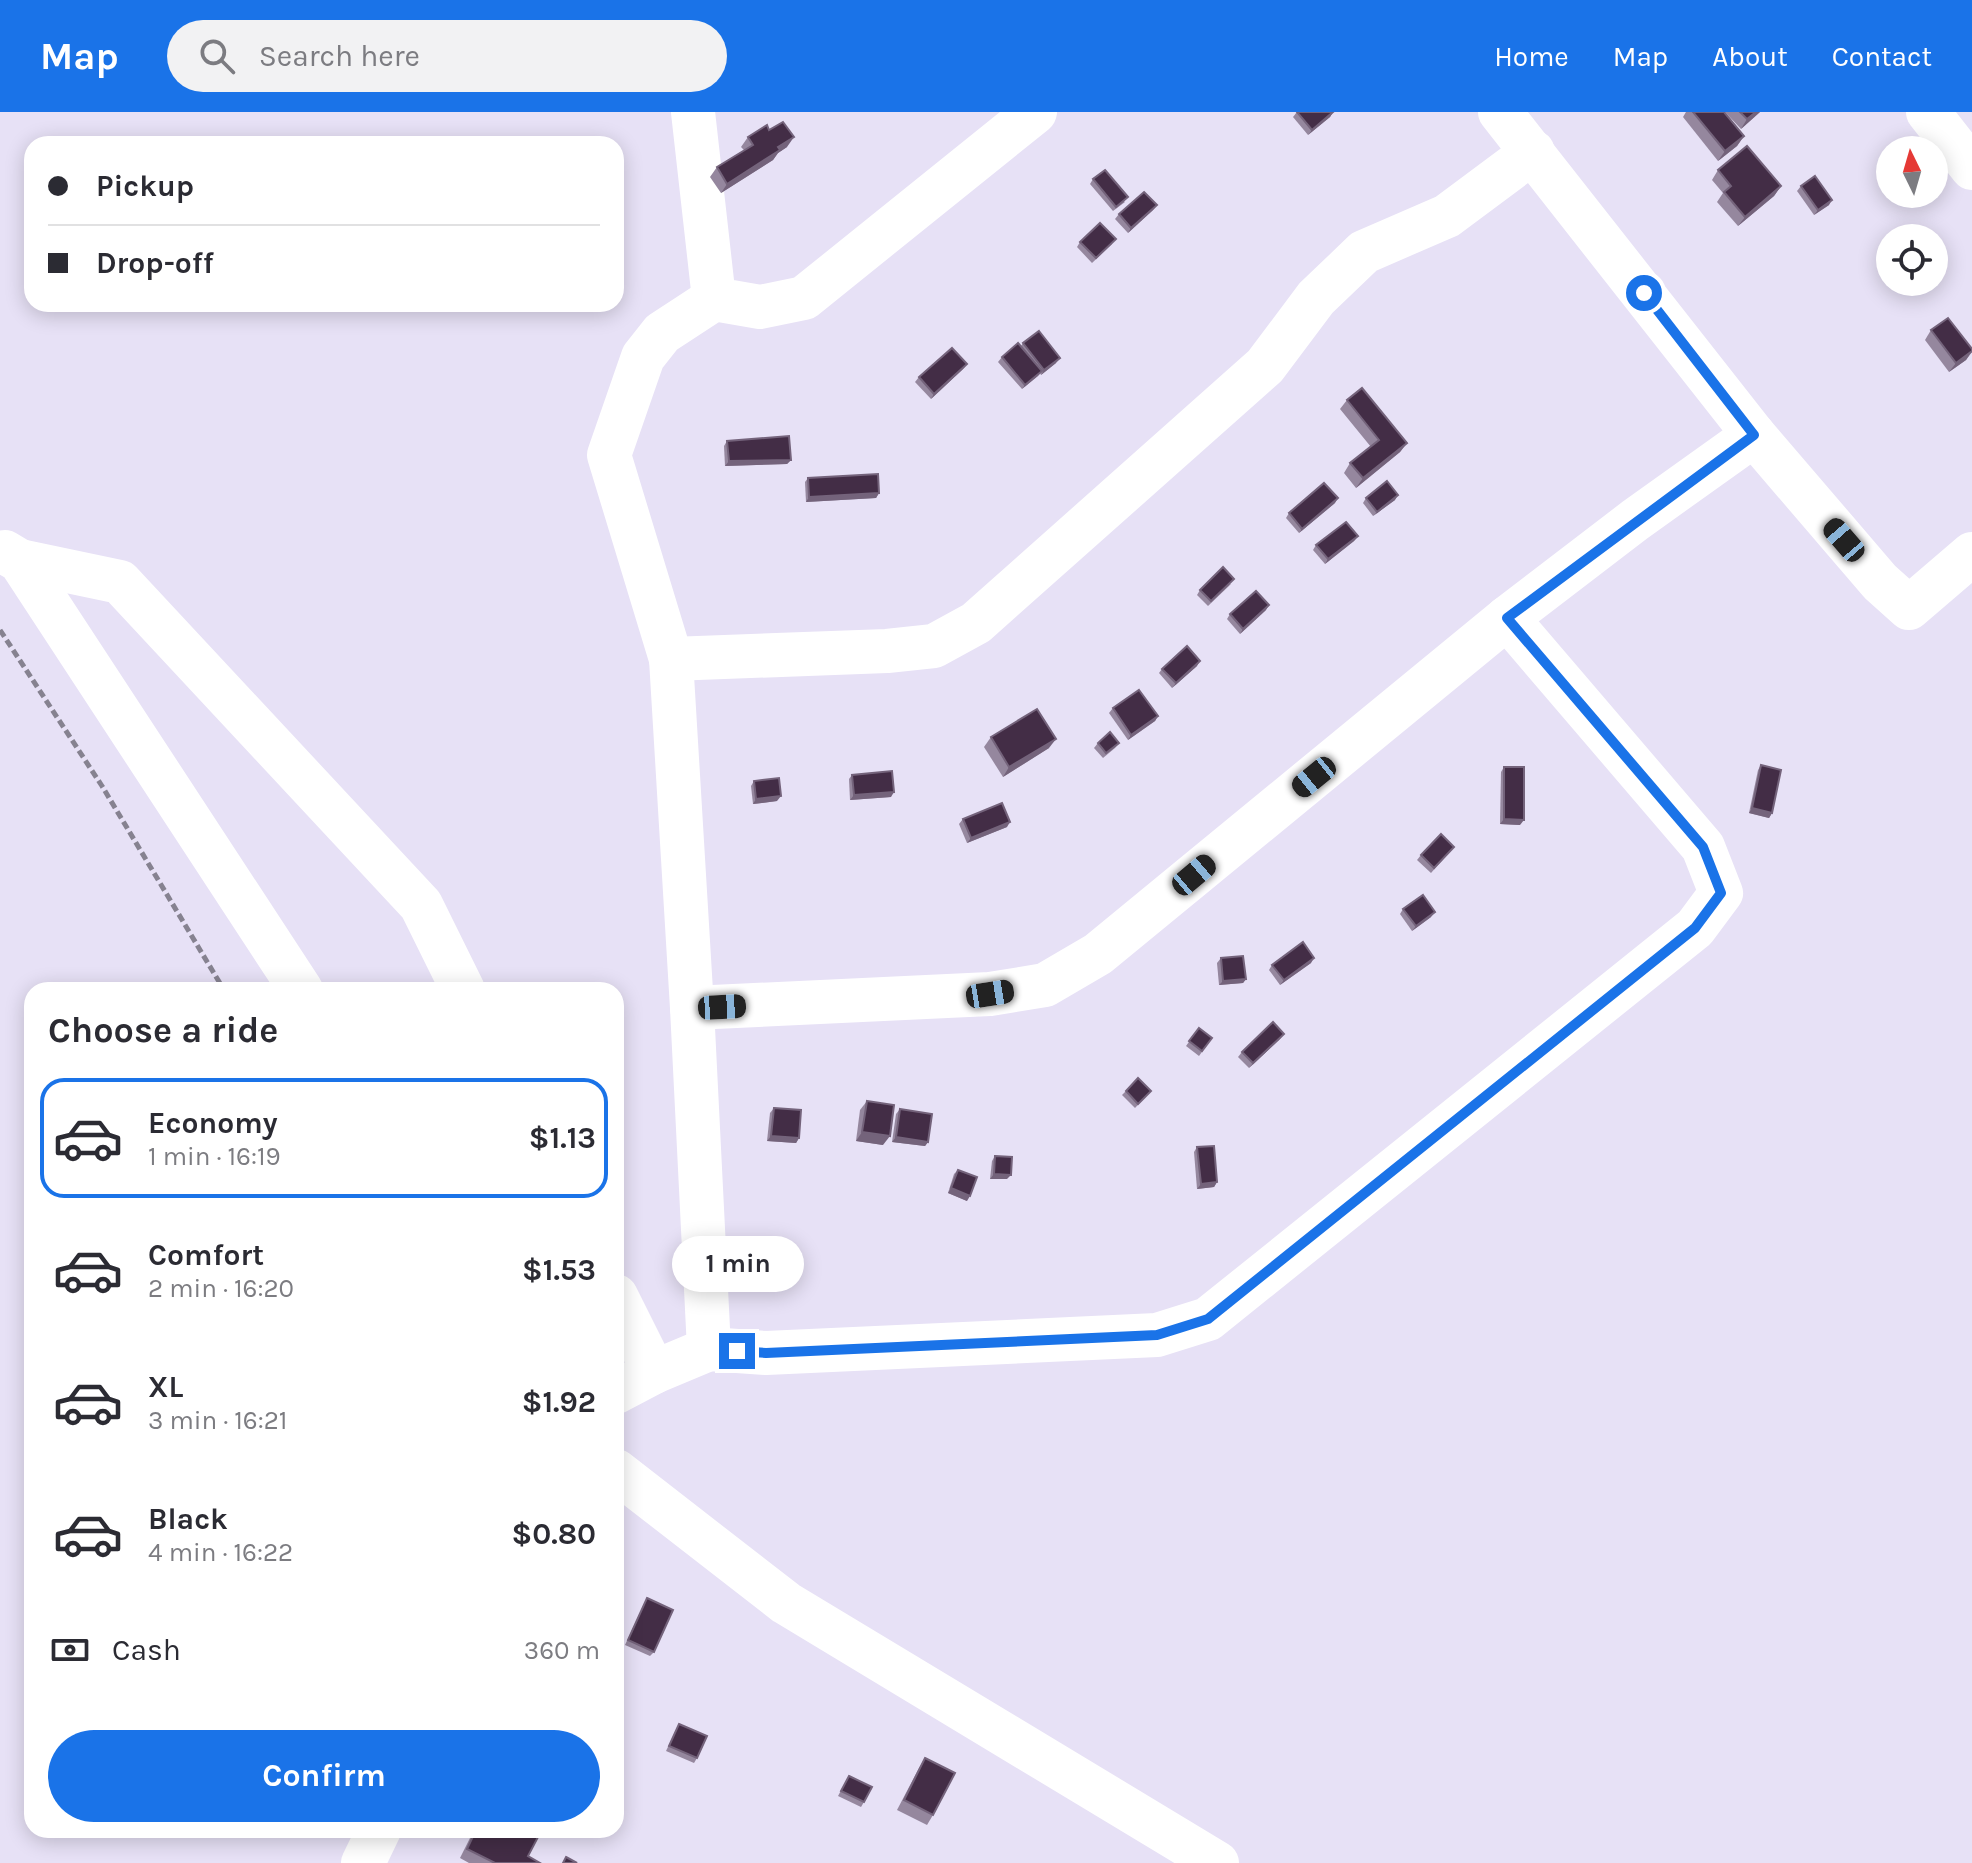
<!DOCTYPE html>
<meta charset="utf-8">
<style>
:root{--surface:#fff;--page:#f2f2f3;--text:#2b2b33;--muted:#7c7c81;--line:#e1e1e2;--accent:#1a73e8}
body{margin:0;font-family:Karla,sans-serif;background:var(--page);color:var(--text);height:100vh;display:flex;flex-direction:column;font-size:30px;white-space:nowrap}
*{box-sizing:border-box;margin:0}
p{font-size:26px;color:var(--muted)}
.icon{flex:none;width:44px;height:44px;fill:none;stroke:currentColor;stroke-width:2;stroke-linecap:round;stroke-linejoin:round}
.map{position:relative;flex:1;overflow:hidden}
.side{position:absolute;left:24px;top:870px;width:600px;height:856px;display:flex;flex-direction:column;background:var(--surface);border-radius:24px;box-shadow:0 4px 20px #0003}
.side>*{flex:none}
.banner{position:absolute;left:24px;top:24px;width:600px;height:176px;border-radius:24px;box-shadow:0 4px 20px #0003;display:grid;align-content:center;height:176px;padding:0 24px;background:var(--surface)}
.needle{width:52px;rotate:355deg}
.buttons{position:absolute;left:1876px;top:24px;display:grid;gap:16px}
.buttons a{display:grid;place-items:center;width:72px;height:72px;border-radius:50%;background:var(--surface);box-shadow:0 4px 20px #0003;font-size:40px}
.end{position:absolute;width:36px;height:36px;margin:-18px;border:10px solid #1a73e8;background:#fff;box-shadow:0 0 0 4px #fff}
.from{border-radius:50%}
.bubble{position:absolute;height:56px;border-radius:28px;background:var(--surface);box-shadow:0 4px 20px #0003;font-size:26px;font-weight:700;line-height:56px;text-align:center}
.car{position:absolute;width:24px;height:48px;margin:-24px -12px;border-radius:10px;box-shadow:0 0 6px 2px #0007;background:linear-gradient(#222 24%,#8ab4d8 0 40%,#222 0 76%,#8ab4d8 0 86%,#222 0)}
.banner b{display:flex;align-items:center;gap:28px;height:76px;font-size:30px}
.banner b+b{border-top:2px solid var(--line)}
.banner i{width:20px;height:20px;background:var(--text)}
ul{padding:0;list-style:none}
li{display:flex;align-items:center;gap:24px;height:120px;margin:0 16px 12px;padding:0 8px;border:4px solid transparent;border-radius:24px}
li div{flex:1}
li b{display:block;font-size:30px}
li em{font-style:normal;font-weight:700}
li.active{border-color:var(--accent)}
li>.icon{width:72px;height:72px;stroke-width:1.5}
h2{padding:0 24px;font-size:36px;line-height:96px}
.pay{display:flex;align-items:center;gap:20px;height:88px;padding:0 24px;font-size:30px}
.pay p{margin-inline-start:auto}
.primary-button{display:flex;gap:16px;margin-top:auto;padding:16px 24px}
.primary-button a{flex:1;height:92px;border-radius:48px;background:var(--accent);color:#fff;font-size:32px;font-weight:700;line-height:92px;text-align:center}
header{display:flex;align-items:center;gap:48px;box-sizing:border-box;height:112px;padding:0 40px;background:var(--accent);color:#fff}
header strong{font-size:38px}
nav{display:flex;gap:44px;margin-inline-start:auto;font-size:28px}
.search{width:560px;height:72px;background:var(--page);display:flex;align-items:center;gap:20px;box-sizing:border-box;padding:0 28px;border-radius:44px;color:var(--muted);font-size:30px}
.map>svg:first-child{display:block}
</style>
<header>
<strong>Map</strong>
<div class="search"><svg class="icon" aria-label="search" viewBox="0 0 24 24"><circle cx="10" cy="10" r="6"/><path d="M15 15l6 6"/></svg>Search here</div>
<nav><a>Home</a><a>Map</a><a>About</a><a>Contact</a></nav>
</header>
<div class="map">
<svg width="1972" height="1751" viewBox="0 0 1972 1751">
<rect width="100%" height="100%" fill="#e7e1f6"/>
<g fill="none" stroke-linecap="round" stroke-linejoin="round">
<polyline stroke="#868290" stroke-width="5" stroke-dasharray="8 4" stroke-linecap="butt" points="0,518 102,674 224,878"/>
<g stroke="#fff" stroke-width="44">
<polyline points="693,0 714,187 760,195 804,186 1035,0"/>
<polyline points="1500,0 1754,323 1880,470 1909,496 1972,442"/>
<polyline points="1928,0 1972,56"/>
<polyline points="714,187 662,221 643,245 609,343 671,547 887,539 934,534 976,511 1265,254 1316,186 1364,140 1447,104 1533,40"/>
<polyline points="5,440 20,449 301,878"/>
<polyline points="20,449 120,470 421,793 463,878"/>
<polyline points="692,896 990,882 1045,873 1098,842 1507,506 1635,408 1754,323"/>
<polyline points="616,1184 654,1260"/>
<polyline points="709,1237 766,1241 1157,1223 1208,1207 1695,816 1721,781 1703,735 1507,506"/>
<polyline points="616,1280 654,1260 709,1237 692,896 671,547"/>
<polyline points="616,1359 786,1491 1217,1751"/>
<polyline points="363,1751 379,1718"/>
</g>
</g>
<g fill="#95879e">
<polygon points="1297,0 1333,0 1330,5 1308,23 1293,5"/>
<polygon points="1686,0 1724,0 1744,24 1737,34 1718,49 1683,5"/>
<polygon points="1725,0 1760,0 1741,17"/>
<polygon points="769,18 787,35 778,41 773,48 721,81 710,65 717,55 744,38 741,35 748,25"/>
<polygon points="1718,58 1781,74 1774,84 1738,114 1717,90 1723,81 1712,68"/>
<polygon points="1093,67 1125,90 1113,99 1090,72"/>
<polygon points="1801,74 1829,93 1814,103 1797,79"/>
<polygon points="1157,93 1153,98 1128,121 1115,107 1119,102"/>
<polygon points="1080,130 1112,132 1092,151 1077,135"/>
<polygon points="1931,218 1972,240 1966,248 1949,260 1925,228"/>
<polygon points="1023,231 1056,251 1041,263 1040,261 1022,277 998,250 1002,245 1021,234"/>
<polygon points="967,252 963,257 931,287 915,270 919,265"/>
<polygon points="1347,288 1407,331 1400,340 1356,376 1344,361 1350,351 1371,335 1340,297"/>
<polygon points="727,329 791,348 787,352 725,354 724,334"/>
<polygon points="808,366 879,381 876,386 806,390 805,370"/>
<polygon points="1366,386 1395,388 1373,404 1363,391"/>
<polygon points="1335,391 1299,421 1286,406 1289,401"/>
<polygon points="1358,424 1354,429 1325,452 1313,438 1316,433"/>
<polygon points="1231,472 1208,494 1197,483 1200,478"/>
<polygon points="1266,498 1240,522 1227,507 1230,502"/>
<polygon points="1197,554 1172,576 1159,561 1162,557"/>
<polygon points="1113,596 1158,604 1155,609 1128,628 1109,601"/>
<polygon points="991,625 1049,636 1003,665 984,635"/>
<polygon points="1098,631 1119,631 1115,636 1103,646 1094,636"/>
<polygon points="1761,653 1772,701 1769,706 1749,701 1758,658"/>
<polygon points="1504,655 1520,713 1500,712 1501,660"/>
<polygon points="852,663 891,685 850,688 849,667"/>
<polygon points="754,669 777,689 753,692 751,674"/>
<polygon points="963,707 1007,715 967,731 959,712"/>
<polygon points="1454,735 1431,761 1417,748 1421,743"/>
<polygon points="1403,797 1431,805 1412,819 1400,802"/>
<polygon points="1221,846 1246,867 1243,871 1219,873 1217,851"/>
<polygon points="1311,851 1280,873 1269,858 1272,853"/>
<polygon points="1199,916 1212,926 1199,944 1186,934"/>
<polygon points="1280,927 1249,956 1238,945 1242,940"/>
<polygon points="1126,979 1151,979 1135,996 1122,983"/>
<polygon points="867,989 883,1033 856,1029 860,998"/>
<polygon points="774,996 799,1026 796,1031 767,1029 770,1001"/>
<polygon points="900,997 928,1030 925,1034 892,1030 896,1002"/>
<polygon points="1197,1035 1217,1070 1214,1075 1197,1077 1194,1040"/>
<polygon points="995,1044 1007,1067 990,1067 992,1049"/>
<polygon points="958,1058 967,1089 948,1081 954,1062"/>
<polygon points="647,1486 654,1540 650,1544 625,1533"/>
<polygon points="679,1612 697,1646 694,1651 666,1639"/>
<polygon points="925,1646 933,1703 927,1713 897,1698 919,1656"/>
<polygon points="849,1664 864,1690 861,1695 838,1684"/>
<polygon points="474,1718 524,1718 528,1744 540,1751 469,1751 460,1746"/>
</g>
<g fill="#74637b">
<polygon points="1333,0 1330,5 1308,23 1312,18"/>
<polygon points="1756,0 1760,0 1741,17 1747,7"/>
<polygon points="1744,24 1737,34 1718,49 1725,39"/>
<polygon points="794,25 787,35 778,41 773,48 721,81 727,72 778,35"/>
<polygon points="1781,74 1774,84 1738,114 1745,105"/>
<polygon points="1832,88 1829,93 1814,103 1818,98"/>
<polygon points="1157,93 1153,98 1128,121 1131,116"/>
<polygon points="1972,239 1966,248 1949,260 1956,251"/>
<polygon points="1060,246 1056,251 1041,263 1044,258"/>
<polygon points="967,252 963,257 931,287 934,282"/>
<polygon points="1042,259 1038,264 1022,277 1025,273"/>
<polygon points="1407,331 1400,340 1356,376 1363,366"/>
<polygon points="791,348 787,352 725,354 729,349"/>
<polygon points="879,381 876,386 806,390 809,385"/>
<polygon points="1398,383 1395,388 1373,404 1377,400"/>
<polygon points="1338,386 1335,391 1299,421 1302,417"/>
<polygon points="1358,424 1354,429 1325,452 1328,447"/>
<polygon points="1269,493 1266,498 1240,522 1243,517"/>
<polygon points="1200,549 1197,554 1172,576 1176,571"/>
<polygon points="1158,604 1155,609 1128,628 1131,623"/>
<polygon points="1056,627 1049,636 1003,665 1009,655"/>
<polygon points="894,680 891,685 850,688 854,683"/>
<polygon points="781,684 777,689 753,692 756,687"/>
<polygon points="1752,696 1772,701 1769,706 1749,701"/>
<polygon points="1504,707 1524,708 1520,713 1500,712"/>
<polygon points="1010,710 1007,715 967,731 971,726"/>
<polygon points="1435,800 1431,805 1412,819 1416,814"/>
<polygon points="1314,846 1311,851 1280,873 1284,868"/>
<polygon points="1246,867 1243,871 1219,873 1223,869"/>
<polygon points="1284,922 1280,927 1249,956 1253,951"/>
<polygon points="862,1020 890,1024 883,1033 856,1029"/>
<polygon points="771,1024 799,1026 796,1031 767,1029"/>
<polygon points="896,1025 928,1030 925,1034 892,1030"/>
<polygon points="994,1062 1011,1063 1007,1067 990,1067"/>
<polygon points="1217,1070 1214,1075 1197,1077 1201,1072"/>
<polygon points="951,1076 970,1084 967,1089 948,1081"/>
</g>
<g fill="#432d46" stroke="#74637b" stroke-width="2">
<polygon points="1297,0 1333,0 1312,18"/>
<polygon points="1693,0 1724,0 1744,24 1725,39"/>
<polygon points="1740,0 1756,0 1747,7"/>
<polygon points="783,10 794,25 778,35 780,38 727,72 717,55 753,33 748,25 767,13 769,18"/>
<polygon points="1747,34 1781,74 1745,105 1724,80 1731,74 1718,58"/>
<polygon points="1105,58 1128,85 1116,95 1093,67"/>
<polygon points="1815,64 1832,88 1818,98 1801,74"/>
<polygon points="1144,80 1157,93 1131,116 1119,102"/>
<polygon points="1100,111 1116,127 1096,146 1080,130"/>
<polygon points="1948,206 1972,237 1972,239 1956,251 1931,218"/>
<polygon points="1039,219 1060,246 1044,258 1023,231"/>
<polygon points="1018,231 1042,259 1025,273 1002,245"/>
<polygon points="952,236 967,252 934,282 919,265"/>
<polygon points="1362,276 1407,331 1363,366 1350,351 1379,328 1347,288"/>
<polygon points="789,324 791,348 729,349 727,329"/>
<polygon points="878,362 879,381 809,385 808,366"/>
<polygon points="1387,369 1398,383 1377,400 1366,386"/>
<polygon points="1324,371 1338,386 1302,417 1289,401"/>
<polygon points="1346,410 1358,424 1328,447 1316,433"/>
<polygon points="1223,455 1234,467 1211,489 1200,478"/>
<polygon points="1256,479 1269,493 1243,517 1230,502"/>
<polygon points="1187,534 1200,549 1176,571 1162,557"/>
<polygon points="1139,578 1158,604 1131,623 1113,596"/>
<polygon points="1037,597 1056,627 1009,655 991,625"/>
<polygon points="1110,620 1119,631 1106,641 1098,631"/>
<polygon points="1761,653 1781,658 1772,701 1752,696"/>
<polygon points="1504,655 1524,655 1524,708 1504,707"/>
<polygon points="892,659 894,680 854,683 852,663"/>
<polygon points="779,666 781,684 756,687 754,669"/>
<polygon points="1002,691 1010,710 971,726 963,707"/>
<polygon points="1441,722 1454,735 1434,756 1421,743"/>
<polygon points="1423,783 1435,800 1416,814 1403,797"/>
<polygon points="1303,830 1314,846 1284,868 1272,853"/>
<polygon points="1243,844 1246,867 1223,869 1221,846"/>
<polygon points="1273,910 1284,922 1253,951 1242,940"/>
<polygon points="1199,916 1212,926 1202,939 1189,929"/>
<polygon points="1138,966 1151,979 1138,992 1126,979"/>
<polygon points="867,989 894,993 890,1024 862,1020"/>
<polygon points="774,996 801,998 799,1026 771,1024"/>
<polygon points="900,997 932,1002 928,1030 896,1025"/>
<polygon points="1214,1034 1217,1070 1201,1072 1197,1035"/>
<polygon points="995,1044 1012,1045 1011,1063 994,1062"/>
<polygon points="958,1058 977,1065 970,1084 951,1076"/>
<polygon points="647,1486 673,1498 654,1540 628,1528"/>
<polygon points="679,1612 707,1624 697,1646 669,1634"/>
<polygon points="925,1646 955,1661 933,1703 904,1688"/>
<polygon points="849,1664 872,1675 864,1690 841,1679"/>
<polygon points="476,1718 524,1718 538,1725 528,1744 540,1751 495,1751 467,1737"/>
<polygon points="566,1745 577,1751 563,1751"/>
</g>
<g fill="none" stroke-linecap="round" stroke-linejoin="round">
<polyline stroke="#1a73e8" stroke-width="10" points="737,1239 766,1241 1157,1223 1208,1207 1695,816 1721,781 1703,735 1507,506 1754,323 1644,181"/>
</g>
</svg>
<div class="buttons">
<a><svg class="needle" viewBox="-14 -14 28 28"><path d="M0-13l5 13h-10z" fill="#e53935"/><path d="M0 13l5-13h-10z" fill="#7c7c81"/></svg></a>
<a><svg class="icon" aria-label="locate" viewBox="0 0 24 24"><circle cx="12" cy="12" r="6"/><path d="M12 2v4M12 18v4M2 12h4M18 12h4"/></svg></a>
</div>
<i class="end from" style="left:1644px;top:181px"></i>
<i class="end" style="left:737px;top:1239px"></i>
<div class="bubble" style="left:672px;top:1124px;width:132px">1 min</div>
<i class="car" style="left:1844px;top:428px;rotate:319deg"></i>
<i class="car" style="left:1314px;top:665px;rotate:231deg"></i>
<i class="car" style="left:1194px;top:763px;rotate:50deg"></i>
<i class="car" style="left:990px;top:882px;rotate:81deg"></i>
<i class="car" style="left:722px;top:895px;rotate:87deg"></i>
<div class="banner">
<b><i class="from"></i>Pickup</b>
<b><i></i>Drop-off</b>
</div>
<section class="side">
<h2>Choose a ride</h2>
<ul>
<li class="active"><svg class="icon" aria-label="car" viewBox="0 0 24 24"><path d="M5 17H2v-5l4-1 3-4h7l3 4 3 1v5h-3M9 17h6M6 11h13"/><circle cx="7" cy="17" r="2"/><circle cx="17" cy="17" r="2"/></svg><div><b>Economy</b><p>1 min · 16:19</p></div><em>$1.13</em></li>
<li><svg class="icon" aria-label="car" viewBox="0 0 24 24"><path d="M5 17H2v-5l4-1 3-4h7l3 4 3 1v5h-3M9 17h6M6 11h13"/><circle cx="7" cy="17" r="2"/><circle cx="17" cy="17" r="2"/></svg><div><b>Comfort</b><p>2 min · 16:20</p></div><em>$1.53</em></li>
<li><svg class="icon" aria-label="car" viewBox="0 0 24 24"><path d="M5 17H2v-5l4-1 3-4h7l3 4 3 1v5h-3M9 17h6M6 11h13"/><circle cx="7" cy="17" r="2"/><circle cx="17" cy="17" r="2"/></svg><div><b>XL</b><p>3 min · 16:21</p></div><em>$1.92</em></li>
<li><svg class="icon" aria-label="car" viewBox="0 0 24 24"><path d="M5 17H2v-5l4-1 3-4h7l3 4 3 1v5h-3M9 17h6M6 11h13"/><circle cx="7" cy="17" r="2"/><circle cx="17" cy="17" r="2"/></svg><div><b>Black</b><p>4 min · 16:22</p></div><em>$0.80</em></li>
</ul>
<div class="pay"><svg class="icon" aria-label="cash" viewBox="0 0 24 24"><path d="M3 7h18v10H3z"/><circle cx="12" cy="12" r="2"/></svg>Cash<p>360 m</p></div>
<div class="primary-button"><a>Confirm</a></div>
</section>
</div>
